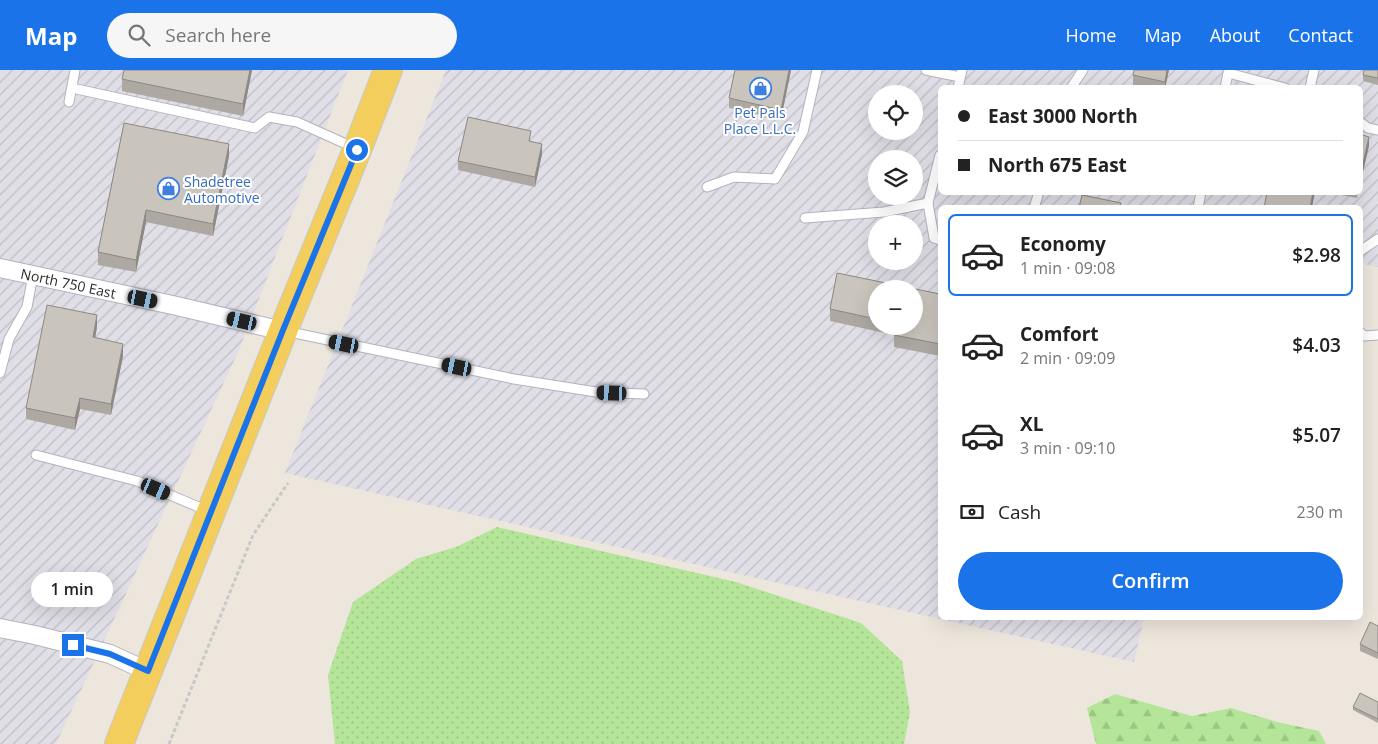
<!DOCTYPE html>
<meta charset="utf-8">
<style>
:root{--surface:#fff;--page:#f6f6f6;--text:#222;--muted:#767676;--line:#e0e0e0;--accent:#1a73e8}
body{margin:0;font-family:"Open Sans",sans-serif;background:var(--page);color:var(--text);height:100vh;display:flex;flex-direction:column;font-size:19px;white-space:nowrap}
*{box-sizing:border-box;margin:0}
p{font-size:16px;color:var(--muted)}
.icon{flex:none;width:28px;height:28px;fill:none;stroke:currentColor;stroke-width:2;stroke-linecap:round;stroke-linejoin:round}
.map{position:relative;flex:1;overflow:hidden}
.panel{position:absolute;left:938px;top:135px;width:425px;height:415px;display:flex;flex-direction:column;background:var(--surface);border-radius:8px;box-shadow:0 5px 20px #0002}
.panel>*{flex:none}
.guide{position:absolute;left:938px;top:15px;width:425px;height:110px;border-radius:8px;box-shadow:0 5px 20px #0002;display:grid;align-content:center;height:110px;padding:0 20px;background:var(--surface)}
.buttons{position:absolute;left:868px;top:15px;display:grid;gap:10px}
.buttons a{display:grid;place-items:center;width:55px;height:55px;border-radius:50%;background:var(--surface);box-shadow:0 5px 20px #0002;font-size:25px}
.end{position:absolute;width:22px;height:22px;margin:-11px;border:6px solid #1a73e8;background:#fff;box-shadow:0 0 0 2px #fff}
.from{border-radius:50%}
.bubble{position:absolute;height:35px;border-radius:18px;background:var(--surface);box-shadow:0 5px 20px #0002;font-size:16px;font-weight:600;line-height:35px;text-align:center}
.car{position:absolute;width:15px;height:30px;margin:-15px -8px;border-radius:6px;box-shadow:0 0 4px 1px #0007;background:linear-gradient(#222 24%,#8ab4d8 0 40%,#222 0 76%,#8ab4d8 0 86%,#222 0)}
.guide b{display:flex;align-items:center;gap:18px;height:48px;font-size:19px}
.guide b+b{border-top:1px solid var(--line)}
.guide i{width:12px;height:12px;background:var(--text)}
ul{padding:9px 0 0;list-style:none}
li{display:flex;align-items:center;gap:15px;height:82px;margin:0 10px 8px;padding:0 10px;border:2px solid transparent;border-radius:8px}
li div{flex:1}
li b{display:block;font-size:19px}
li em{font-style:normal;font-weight:600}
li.on{border-color:var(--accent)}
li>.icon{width:45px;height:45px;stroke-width:1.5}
.pay{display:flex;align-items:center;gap:12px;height:55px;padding:0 20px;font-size:19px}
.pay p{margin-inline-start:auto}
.primary-button{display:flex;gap:10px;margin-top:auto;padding:10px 20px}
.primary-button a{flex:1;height:58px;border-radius:30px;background:var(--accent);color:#fff;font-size:20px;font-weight:600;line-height:58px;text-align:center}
header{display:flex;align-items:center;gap:30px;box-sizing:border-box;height:70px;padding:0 25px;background:var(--accent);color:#fff}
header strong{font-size:24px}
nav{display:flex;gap:28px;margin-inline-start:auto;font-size:18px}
.search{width:350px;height:45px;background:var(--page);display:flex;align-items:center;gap:12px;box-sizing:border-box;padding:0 18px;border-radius:28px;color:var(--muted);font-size:19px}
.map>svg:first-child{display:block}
</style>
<header>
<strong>Map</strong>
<div class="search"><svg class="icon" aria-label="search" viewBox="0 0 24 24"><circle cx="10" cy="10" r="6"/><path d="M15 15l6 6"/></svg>Search here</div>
<nav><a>Home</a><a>Map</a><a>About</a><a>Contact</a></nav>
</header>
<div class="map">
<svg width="1378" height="674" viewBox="0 0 1378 674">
<defs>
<pattern id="industrial-furrows" width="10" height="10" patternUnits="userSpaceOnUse" patternTransform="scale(1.25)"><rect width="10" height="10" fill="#e0dee6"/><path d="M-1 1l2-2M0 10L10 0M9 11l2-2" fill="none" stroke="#c0bfc5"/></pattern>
<pattern id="grass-dots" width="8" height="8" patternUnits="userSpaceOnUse" patternTransform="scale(1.25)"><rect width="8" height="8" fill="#b4e598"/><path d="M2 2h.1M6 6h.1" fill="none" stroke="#9bc583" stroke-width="1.8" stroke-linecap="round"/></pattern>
<pattern id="forest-firs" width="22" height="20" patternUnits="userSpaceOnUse" patternTransform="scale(1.25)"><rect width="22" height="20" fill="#b4e598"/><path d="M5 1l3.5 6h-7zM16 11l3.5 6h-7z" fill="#9bc583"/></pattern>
</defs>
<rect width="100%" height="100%" fill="#ede6dd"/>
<g fill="url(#industrial-furrows)" fill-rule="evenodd">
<polygon points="0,0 348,0 239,280 56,674 0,674"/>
<path d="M446 0H1378V197L1360 193V138H940V548H1144L1134 592 285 403ZM940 18H1360V122H940ZM876 24H914V61H876ZM876 89H914V126H876ZM876 154H914V191H876ZM876 219H914V256H876Z"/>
</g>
<polygon fill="url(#grass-dots)" points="497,457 736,512 861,553 902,591 910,642 904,674 335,674 328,605 353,532 416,489 456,477"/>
<polygon fill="url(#forest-firs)" points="1115,624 1192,646 1231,638 1277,652 1319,661 1326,674 1096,674 1087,638"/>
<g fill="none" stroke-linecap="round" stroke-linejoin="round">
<defs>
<g id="lane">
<polyline points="926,0 960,7"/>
<polyline points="72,18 255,58 269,47 297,52 355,78"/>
<polyline points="958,18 962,0"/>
<polyline points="1071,18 1083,0"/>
<polyline points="1225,18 1228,3 1285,18"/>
<polyline points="1310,18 1314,0"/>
<polyline points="69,32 75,0"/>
<polyline points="1360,52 1368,58 1378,60"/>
<polyline points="940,85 928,133 934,168 940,170"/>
<polyline points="707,117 734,107 775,109 803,62 817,0"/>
<polyline points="1034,138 1039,122"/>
<polyline points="1198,138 1201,122"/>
<polyline points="805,148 884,142 928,133"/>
<polyline points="1360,181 1378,169"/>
<polyline points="285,261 514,309 596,322 644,324"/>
<polyline points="1360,262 1364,266 1378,265"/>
<polyline points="0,303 9,269 27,237 33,205"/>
<polyline points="36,385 137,411 208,441"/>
</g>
<g id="street">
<path id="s1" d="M0 198 177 236 283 261"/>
<polyline points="0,558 35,565 110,584 147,601"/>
</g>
<polyline id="primary" points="119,674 283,261 357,80 388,0"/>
</defs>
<use href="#lane" stroke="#b1b4bf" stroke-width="11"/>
<use href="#street" stroke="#b1b4bf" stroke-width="20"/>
<use href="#primary" stroke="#c8c8c8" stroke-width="30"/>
<polyline stroke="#c8c8c8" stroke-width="3" stroke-dasharray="4 2.5" stroke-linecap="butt" points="169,674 253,465 288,413"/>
<use href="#lane" stroke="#fff" stroke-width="9"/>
<use href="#street" stroke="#fff" stroke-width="18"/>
<use href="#primary" stroke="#f4ce5c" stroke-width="28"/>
</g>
<g fill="#ada9a2" fill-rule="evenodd">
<polygon points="124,0 252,0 243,46 122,21 122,9"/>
<polygon points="735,0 791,0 781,49 729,38 729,28"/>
<polygon points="1169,0 1165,18 1146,18 1133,15 1133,5"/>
<polygon points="1378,0 1378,15 1363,11 1363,5"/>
<polygon points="124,53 229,86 213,166 146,152 136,202 98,195 98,182"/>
<polygon points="531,71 542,84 535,117 458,100 458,91"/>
<polygon points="1335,122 1358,122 1357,128 1341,125"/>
<path d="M837 203 940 224V286L894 277V265L830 251V239ZM876 219H914V256H876Z"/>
<polygon points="97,257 95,268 123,286 111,345 80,339 75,360 26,349 26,338"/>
<polygon points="1378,556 1378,589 1360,581 1360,574"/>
<polygon points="1378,632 1378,653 1353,640 1353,637"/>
</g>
<g fill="#8d8984">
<polygon points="250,0 252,0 243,46 243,34"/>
<polygon points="789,0 791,0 781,49 781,40"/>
<polygon points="1167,0 1169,0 1165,18 1165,12"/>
<polygon points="1369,67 1369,76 1360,115 1360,106"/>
<polygon points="229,74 229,86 213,166 213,154"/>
<polygon points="542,74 542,84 535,117 535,107"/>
<polygon points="1313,122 1315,122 1312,138 1310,138"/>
<polygon points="146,140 146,152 136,202 136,190"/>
<polygon points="97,245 97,257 93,279 93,267"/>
<polygon points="123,274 123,286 111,345 111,334"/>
<polygon points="80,328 80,339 75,360 75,348"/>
</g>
<g fill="#c9c4bc" stroke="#8d8984">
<polygon points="124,0 250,0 243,34 122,9"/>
<polygon points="735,0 789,0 781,40 729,28"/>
<polygon points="1134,0 1167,0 1165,12 1133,5"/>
<polygon points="1364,0 1378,0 1378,8 1363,5"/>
<polygon points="468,47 531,61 529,71 542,74 535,107 458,91"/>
<polygon points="124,53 229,74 213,154 146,140 136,190 98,182"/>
<polygon points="1360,64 1369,67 1360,106"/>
<polygon points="1267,122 1313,122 1310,138 1264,138"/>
<polygon points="1082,125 1121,133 1120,138 1079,138"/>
<polygon points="837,203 940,224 940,274 894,265 895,256 914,256 914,219 876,219 876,249 830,239"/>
<polygon points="47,235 97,245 93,267 123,274 111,334 80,328 75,348 26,338"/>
<polygon points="1370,552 1378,556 1378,583 1360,574"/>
<polygon points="1360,623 1378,632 1378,649 1353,637"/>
</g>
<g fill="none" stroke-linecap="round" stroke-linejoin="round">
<polyline stroke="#1a73e8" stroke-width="6" points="73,575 110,584 148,601 283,260 357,80"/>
</g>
<defs>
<symbol id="shop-ring" viewBox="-11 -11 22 22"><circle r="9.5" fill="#fff" stroke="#3f7fe0" stroke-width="1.5"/><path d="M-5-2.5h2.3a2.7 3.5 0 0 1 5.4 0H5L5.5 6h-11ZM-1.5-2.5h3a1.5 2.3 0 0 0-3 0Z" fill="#3f7fe0"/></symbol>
</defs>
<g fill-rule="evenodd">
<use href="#shop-ring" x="748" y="6" width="25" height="25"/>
<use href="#shop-ring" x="156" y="106" width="25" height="25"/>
</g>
<g text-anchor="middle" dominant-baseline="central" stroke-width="4" stroke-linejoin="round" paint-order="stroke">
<g font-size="14" fill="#366cbe" stroke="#fff">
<text x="760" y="42">Pet Pals<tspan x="760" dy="16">Place L.L.C.</tspan></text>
<text x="184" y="111" text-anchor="start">Shadetree<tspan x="184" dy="16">Automotive</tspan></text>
</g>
<g font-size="14" fill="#2b2b2b" stroke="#fff">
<text stroke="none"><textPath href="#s1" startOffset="70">North 750 East</textPath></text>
</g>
</g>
</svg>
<div class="buttons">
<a><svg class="icon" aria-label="locate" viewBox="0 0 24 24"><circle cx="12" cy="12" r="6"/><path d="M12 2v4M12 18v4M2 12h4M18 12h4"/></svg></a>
<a><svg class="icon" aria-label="layers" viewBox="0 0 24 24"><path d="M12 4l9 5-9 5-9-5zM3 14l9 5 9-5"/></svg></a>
<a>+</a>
<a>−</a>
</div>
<i class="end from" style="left:357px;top:80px"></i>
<i class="end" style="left:73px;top:575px"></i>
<div class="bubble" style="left:31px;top:502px;width:82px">1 min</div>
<i class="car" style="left:143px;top:229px;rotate:102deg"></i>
<i class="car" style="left:242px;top:251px;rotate:283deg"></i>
<i class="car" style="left:344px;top:274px;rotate:282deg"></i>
<i class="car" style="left:457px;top:297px;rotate:282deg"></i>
<i class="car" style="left:612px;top:323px;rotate:272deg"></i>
<i class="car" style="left:156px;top:419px;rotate:113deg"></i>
<div class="guide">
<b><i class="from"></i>East 3000 North</b>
<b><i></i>North 675 East</b>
</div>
<section class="panel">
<ul>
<li class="on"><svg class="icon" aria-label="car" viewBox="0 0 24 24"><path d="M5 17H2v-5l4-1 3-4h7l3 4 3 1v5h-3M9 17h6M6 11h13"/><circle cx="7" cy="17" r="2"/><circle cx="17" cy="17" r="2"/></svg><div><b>Economy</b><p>1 min · 09:08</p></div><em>$2.98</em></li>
<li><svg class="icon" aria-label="car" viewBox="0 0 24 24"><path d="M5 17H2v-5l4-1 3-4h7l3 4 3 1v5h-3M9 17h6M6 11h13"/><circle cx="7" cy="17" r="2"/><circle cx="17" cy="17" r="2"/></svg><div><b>Comfort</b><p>2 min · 09:09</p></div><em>$4.03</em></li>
<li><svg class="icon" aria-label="car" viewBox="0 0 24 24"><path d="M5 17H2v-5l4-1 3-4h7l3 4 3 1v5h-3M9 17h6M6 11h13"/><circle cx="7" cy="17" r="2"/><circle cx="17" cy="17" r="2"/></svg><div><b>XL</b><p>3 min · 09:10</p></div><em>$5.07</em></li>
</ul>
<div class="pay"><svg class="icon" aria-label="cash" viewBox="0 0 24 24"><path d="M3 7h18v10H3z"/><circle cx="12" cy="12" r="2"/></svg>Cash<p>230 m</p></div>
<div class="primary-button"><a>Confirm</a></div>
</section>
</div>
